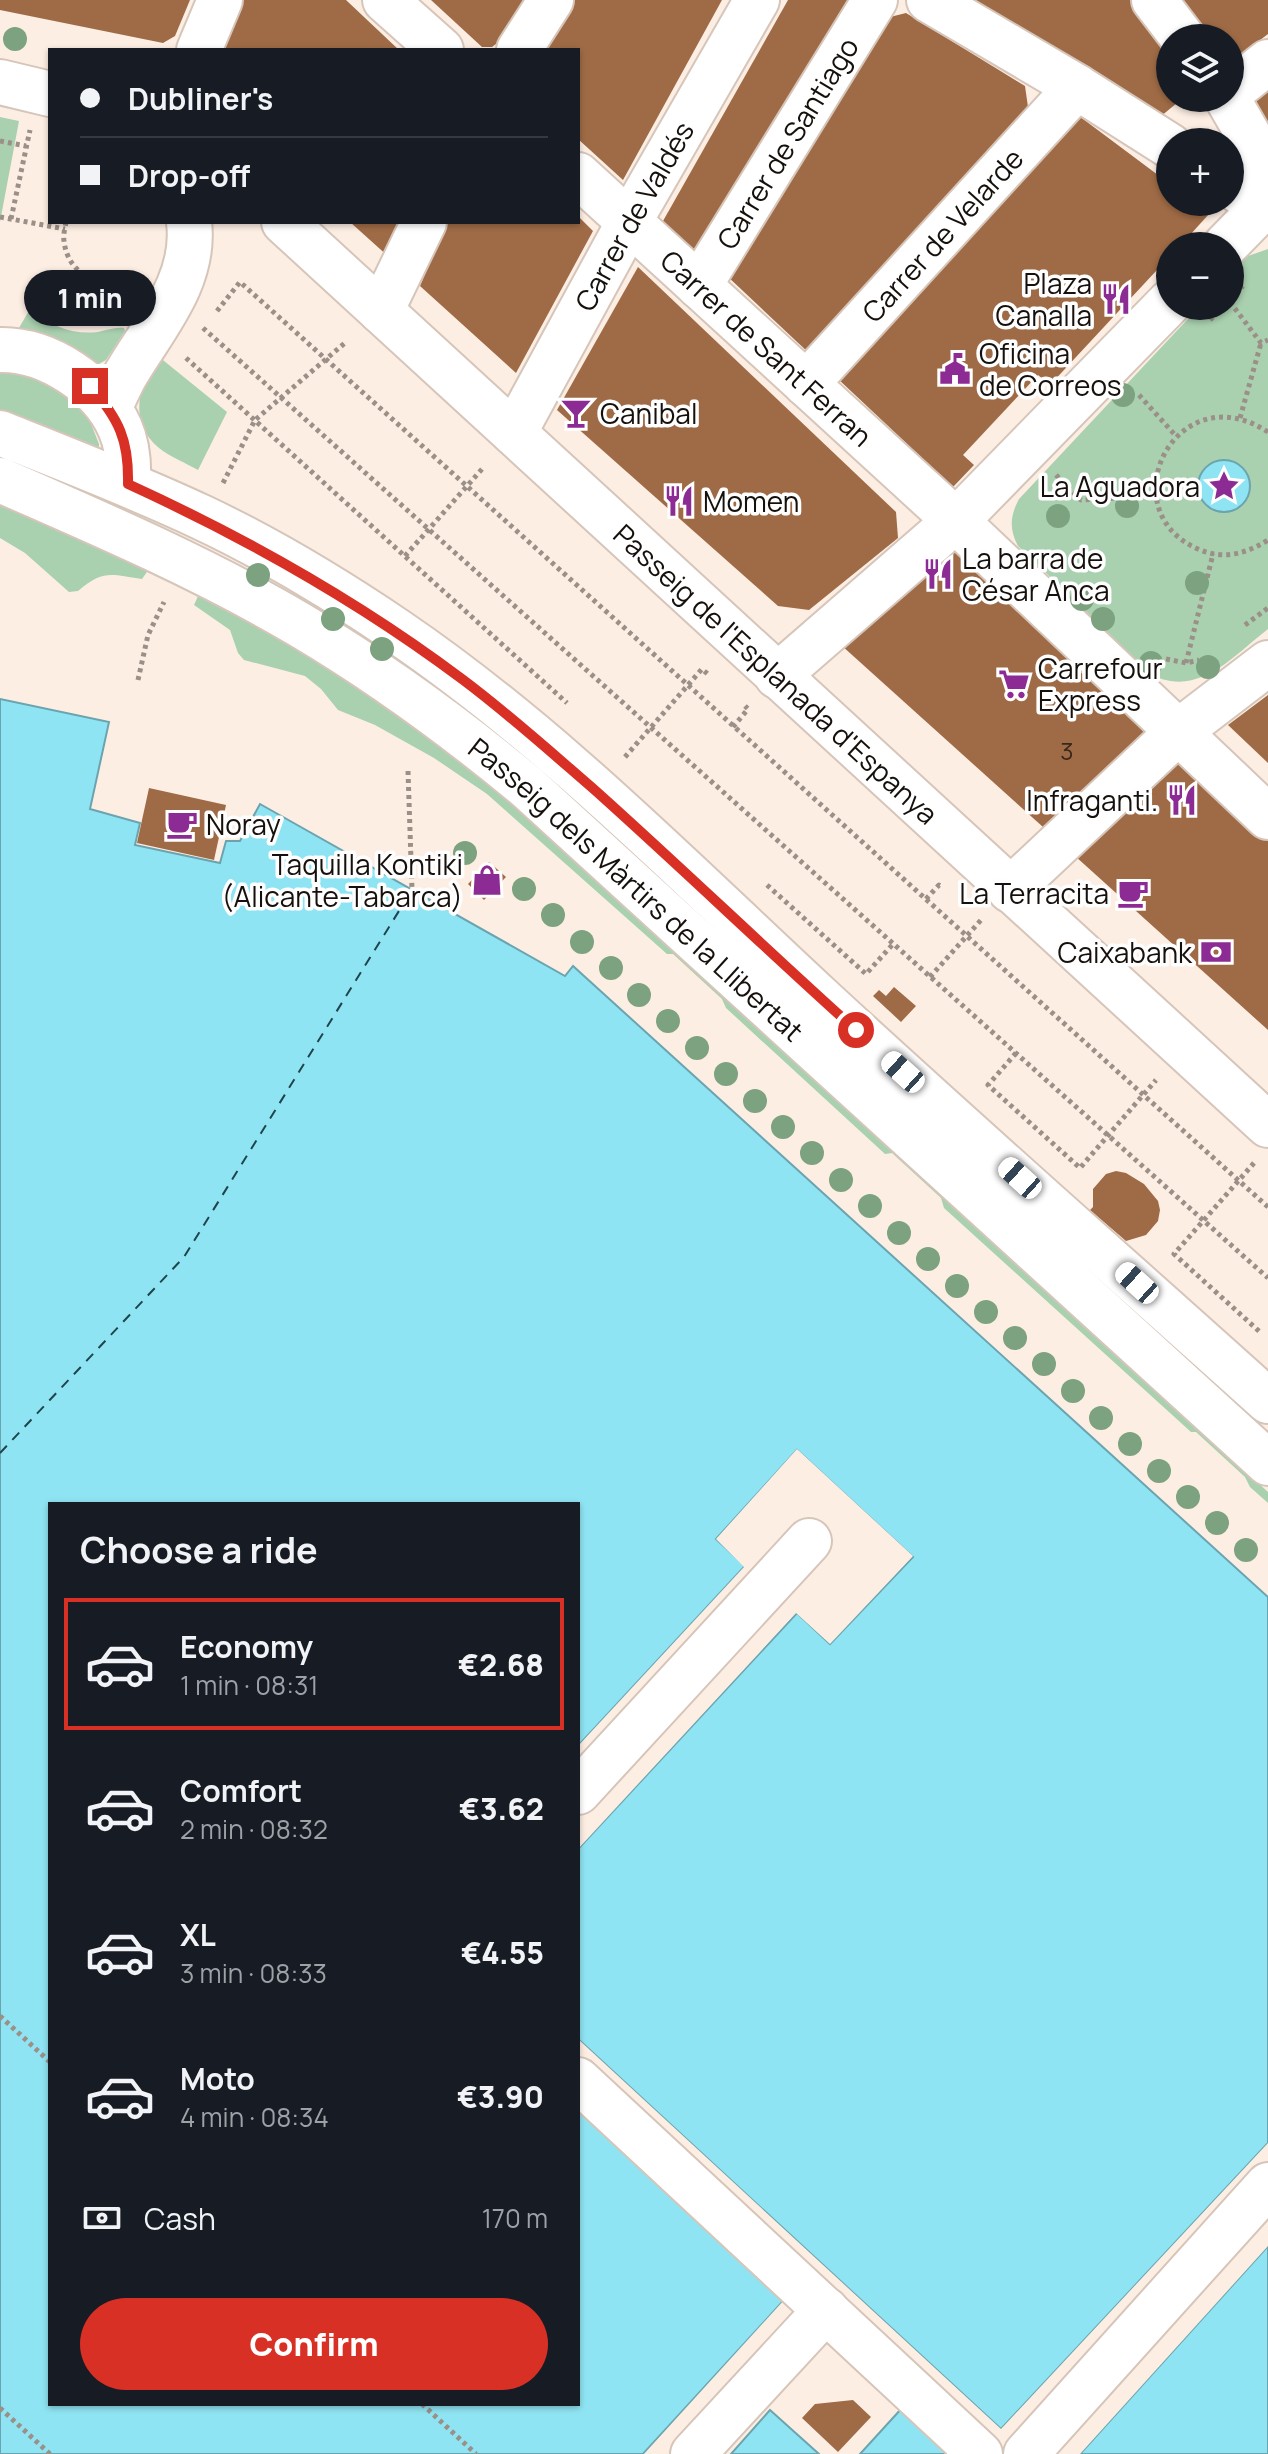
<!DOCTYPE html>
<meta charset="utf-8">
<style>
:root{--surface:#171b24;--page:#242831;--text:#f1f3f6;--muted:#9ea1a6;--line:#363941;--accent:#d93025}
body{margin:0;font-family:Manrope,sans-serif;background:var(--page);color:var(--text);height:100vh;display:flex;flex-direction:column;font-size:30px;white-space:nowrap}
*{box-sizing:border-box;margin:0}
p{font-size:26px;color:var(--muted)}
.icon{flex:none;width:44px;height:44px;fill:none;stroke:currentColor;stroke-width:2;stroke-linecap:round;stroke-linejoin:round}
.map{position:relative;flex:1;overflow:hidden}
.drawer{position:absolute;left:48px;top:1502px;width:532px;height:904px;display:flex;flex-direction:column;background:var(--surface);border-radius:0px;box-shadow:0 2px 6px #0004}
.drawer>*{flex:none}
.guide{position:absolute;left:48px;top:48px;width:532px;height:176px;border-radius:0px;box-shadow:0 2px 6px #0004;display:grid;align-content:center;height:176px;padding:0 32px;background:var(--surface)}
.buttons{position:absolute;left:1156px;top:24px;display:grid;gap:16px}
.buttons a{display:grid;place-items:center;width:88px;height:88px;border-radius:50%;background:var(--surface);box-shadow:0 2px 6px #0004;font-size:40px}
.end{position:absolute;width:36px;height:36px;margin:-18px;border:10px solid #d93025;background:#fff;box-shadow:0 0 0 4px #fff}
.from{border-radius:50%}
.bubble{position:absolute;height:56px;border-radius:28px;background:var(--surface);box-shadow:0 2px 6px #0004;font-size:26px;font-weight:800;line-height:56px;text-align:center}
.car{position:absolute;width:24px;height:48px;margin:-24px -12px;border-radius:10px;box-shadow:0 0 6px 2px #0007;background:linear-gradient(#fff 24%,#345 0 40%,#fff 0 76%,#345 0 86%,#fff 0)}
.guide b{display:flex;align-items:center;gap:28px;height:76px;font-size:30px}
.guide b+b{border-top:2px solid var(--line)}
.guide i{width:20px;height:20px;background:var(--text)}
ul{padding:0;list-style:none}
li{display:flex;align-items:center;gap:24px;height:132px;margin:0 16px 12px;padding:0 16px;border:4px solid transparent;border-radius:0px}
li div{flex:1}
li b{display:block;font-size:30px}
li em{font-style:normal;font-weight:800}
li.on{border-color:var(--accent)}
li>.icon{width:72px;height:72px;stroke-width:1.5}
h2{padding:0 32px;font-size:36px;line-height:96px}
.pay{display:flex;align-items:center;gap:20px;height:88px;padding:0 32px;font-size:30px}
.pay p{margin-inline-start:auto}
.button{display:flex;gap:16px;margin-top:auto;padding:16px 32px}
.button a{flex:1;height:92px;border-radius:48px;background:var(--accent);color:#fff;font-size:32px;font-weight:800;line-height:92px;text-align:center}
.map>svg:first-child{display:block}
</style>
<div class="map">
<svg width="1268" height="2454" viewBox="0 0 1268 2454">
<rect width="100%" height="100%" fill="#fdeee4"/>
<g fill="#a9d0af">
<polygon points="0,117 19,121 0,222"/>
<path d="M1268 249V629C1233 656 1199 698 1152 675L1018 546C1009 529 1010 516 1019 499L1200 306H1230V275L1248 256Z"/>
<path d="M30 309C50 326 72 335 98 332 107 330 115 327 124 328L125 331 106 360 97 365 16 333Z"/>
<path d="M153 352 227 412 198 470C186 463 170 457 159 448 126 420 142 385 153 352Z"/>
<polygon points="0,369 29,369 84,406 99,444 99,461 0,419"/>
<path d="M0 503 149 569 142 579C111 575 104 569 78 591L69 592 25 553 0 538Z"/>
<path d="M199 594C307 649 406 717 501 793L1268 1492V1503L1250 1487 1245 1477 1196 1432H1191L944 1208 941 1198 892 1153 885 1154 726 1008 722 999 673 954H667L487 794 434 758 375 725 338 710 321 689 305 676 244 660 238 653 230 630 194 605Z"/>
</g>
<g fill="#8fe4f3" stroke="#6ba4ae" stroke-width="2">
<circle cx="1224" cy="486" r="26"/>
<polygon points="0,699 109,722 90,809 140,823 135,845 220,863 226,841 240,841 260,804 565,976 573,966 1268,1597 1268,2143 1001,2429 578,2039 578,1849 797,1613 830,1644 913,1557 797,1450 716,1539 745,1566 578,1746 578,1504 50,1504 50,2404 578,2404 578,2107 785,2299 643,2454 0,2454"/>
<polygon points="1268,2246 1268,2454 1080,2454"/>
<polygon points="902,2408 952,2454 860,2454"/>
<polygon points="770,2410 819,2454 731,2454"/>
</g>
<g fill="#fdeee4">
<polygon points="797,1449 913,1556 830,1644 796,1613 578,1849 578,1843 794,1610 799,1610 829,1639 907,1557 798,1455 722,1538 748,1564 748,1569 578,1750 578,1746 744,1567 716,1539"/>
<polygon points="578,2039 1001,2429 1268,2143 1268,2149 1000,2433 578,2044"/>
<polygon points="1268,2242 1268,2246 1080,2454 1076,2454"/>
<polygon points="785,2299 788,2302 649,2454 644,2454"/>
</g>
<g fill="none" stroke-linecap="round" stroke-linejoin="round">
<polyline stroke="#1e454c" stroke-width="2" stroke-dasharray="10 8" stroke-linecap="butt" points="0,1453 184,1257 412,890"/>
</g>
<g fill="#9f6b46">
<polygon points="0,0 190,0 175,36 163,43 0,10"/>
<polygon points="237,0 346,0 399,50 216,50"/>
<polygon points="431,0 527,0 500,41 492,47 482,47"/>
<polygon points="573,0 722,0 623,180 578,139 578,50 540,50"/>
<polygon points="788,0 856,0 703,259 663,221"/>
<polygon points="965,0 1131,0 1170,52 1170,98 1183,98 1160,117"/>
<polygon points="1178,0 1268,0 1268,34 1230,63 1230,38 1207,38"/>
<polygon points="906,13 1025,86 1029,114 811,355 726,275 878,20"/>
<polygon points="1268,88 1268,125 1252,100"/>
<polygon points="1079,116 1170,184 1170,202 1193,202 1209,214 1180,246 1170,246 1170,256 1050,385 1038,375 963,455 974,465 953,487 837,378"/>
<polygon points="578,216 593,231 516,373 420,286 447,222 578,222"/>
<polygon points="350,222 406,222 390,258"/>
<polygon points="638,267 896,512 898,538 809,610 778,606 557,410"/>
<polygon points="960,546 1150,733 1043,827 841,645"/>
<polygon points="1268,695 1268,763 1228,725"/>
<polygon points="1184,758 1268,838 1268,1030 1075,856"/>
<polygon points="149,788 226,805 214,860 137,843"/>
<polygon points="489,862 506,877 484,900 468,884"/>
<polygon points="894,987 916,1006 901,1022 873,996 879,990 886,996"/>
<polygon points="1116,1171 1126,1173 1144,1184 1158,1201 1160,1210 1158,1221 1146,1235 1126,1241 1090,1210 1093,1207 1093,1189 1106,1174"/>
<polygon points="853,2400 871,2417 838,2452 802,2418 815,2404"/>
</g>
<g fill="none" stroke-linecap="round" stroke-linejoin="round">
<defs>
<g id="minor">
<polyline points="385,0 441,50"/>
<polyline points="929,0 1077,87 1170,146"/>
<polyline points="1154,0 1183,38"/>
<polyline points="199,50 220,0"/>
<polyline points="519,50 551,0"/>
<polyline points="0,82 50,94"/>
<polyline points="1230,92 1268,62"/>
<polyline points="1227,98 1268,169"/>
<path id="s1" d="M578 175 956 521 1268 817"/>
<polyline points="1230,185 1268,210"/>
<path id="s2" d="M284 222 1268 1125"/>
<polyline points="1225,246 1263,207"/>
<path id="s3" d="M699 286 875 0"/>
<polyline points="381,311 424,222"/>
<path id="s4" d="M806 384 1077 87"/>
<path d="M109 408C116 395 121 381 129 369 157 323 196 279 189 222"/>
<path id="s5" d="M514 433 629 222 757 0"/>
<polyline points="956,521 1170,302"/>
<polyline points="777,676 938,536"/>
<polyline points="1010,890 1178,732 1268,663"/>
<polyline points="578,1792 809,1541"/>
<polyline points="578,2080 980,2454"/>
<polyline points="693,2454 826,2310"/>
<polyline points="1026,2454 1268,2185"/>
</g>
<g id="major">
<path d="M0 350C48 349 101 385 120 428 128 446 129 465 128 484"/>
<path d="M0 433C68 460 135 486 201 517 269 549 335 589 397 631 550 735 682 870 818 996 966 1133 1118 1266 1268 1401"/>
<path id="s6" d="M0 480C101 524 205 569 300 625 381 673 456 728 527 787L1268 1463"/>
</g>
</defs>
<use href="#minor" stroke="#d6c5b9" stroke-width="48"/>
<use href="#major" stroke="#d6c5b9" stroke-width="48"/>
<g stroke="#9b9088" stroke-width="5" stroke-dasharray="4 4" stroke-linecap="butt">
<polyline points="0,141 26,146"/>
<polyline points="0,217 65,229"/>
<polyline points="11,219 30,130"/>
<path d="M66 222C65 228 63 235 64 241 68 278 106 291 136 275"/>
<polyline points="1230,299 1243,286"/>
<polyline points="1230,302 1261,343 1268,340"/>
<polyline points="217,311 240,282 1268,1207"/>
<polyline points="1210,320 1224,306"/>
<polyline points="203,328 1268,1278"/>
<polyline points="186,358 567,703"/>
<polyline points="1139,395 1176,436"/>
<polyline points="1240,418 1261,343"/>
<path d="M1268 432C1176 372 1108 510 1198 549 1223 560 1246 554 1268 540"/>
<polyline points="1056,475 1081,500 1157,496"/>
<polyline points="223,483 255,420 346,342"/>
<polyline points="405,556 483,468"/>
<polyline points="1245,625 1268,608"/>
<polyline points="1166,659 1186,663 1199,660"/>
<polyline points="1186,663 1213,554"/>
<polyline points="138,680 148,635 164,602"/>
<polyline points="733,727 748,709 745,706"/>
<polyline points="625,757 702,669 710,676"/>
<polyline points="408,771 412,890"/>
<polyline points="767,885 866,974 893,944"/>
<polyline points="926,899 939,885 942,887"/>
<polyline points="930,977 981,920"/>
<polyline points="1016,1053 988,1085 1080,1168 1156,1080"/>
<polyline points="1254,1163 1174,1254 1261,1333"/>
<polyline points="0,2016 50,2062"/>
<polyline points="422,2404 476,2454"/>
<polyline points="0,2408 50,2454"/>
</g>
<use href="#minor" stroke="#fff" stroke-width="44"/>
<use href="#major" stroke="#fff" stroke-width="44"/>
</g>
<g fill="#7ca27f">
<circle cx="15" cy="39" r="12"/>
<circle cx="1123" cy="395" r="12"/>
<circle cx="1127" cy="506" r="12"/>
<circle cx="1058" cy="516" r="12"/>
<circle cx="258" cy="575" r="12"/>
<circle cx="1197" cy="583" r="12"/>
<circle cx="1082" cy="599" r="12"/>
<circle cx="333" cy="619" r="12"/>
<circle cx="1103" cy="619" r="12"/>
<circle cx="382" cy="649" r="12"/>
<circle cx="1151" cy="663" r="12"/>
<circle cx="1208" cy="667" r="12"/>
<circle cx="465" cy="853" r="12"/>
<circle cx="524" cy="889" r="12"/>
<circle cx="553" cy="915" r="12"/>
<circle cx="582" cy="942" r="12"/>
<circle cx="611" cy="968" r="12"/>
<circle cx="639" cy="995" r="12"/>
<circle cx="668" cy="1021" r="12"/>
<circle cx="697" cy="1048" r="12"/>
<circle cx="726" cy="1074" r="12"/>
<circle cx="755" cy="1101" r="12"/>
<circle cx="783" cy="1127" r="12"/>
<circle cx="812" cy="1153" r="12"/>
<circle cx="841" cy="1180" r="12"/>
<circle cx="870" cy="1206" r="12"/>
<circle cx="899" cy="1233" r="12"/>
<circle cx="928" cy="1259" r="12"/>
<circle cx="957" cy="1286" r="12"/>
<circle cx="986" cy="1312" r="12"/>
<circle cx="1015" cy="1338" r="12"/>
<circle cx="1044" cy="1364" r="12"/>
<circle cx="1073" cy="1391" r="12"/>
<circle cx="1101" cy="1418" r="12"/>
<circle cx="1130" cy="1444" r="12"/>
<circle cx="1159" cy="1471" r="12"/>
<circle cx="1188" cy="1497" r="12"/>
<circle cx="1217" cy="1523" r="12"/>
<circle cx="1246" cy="1550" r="12"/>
</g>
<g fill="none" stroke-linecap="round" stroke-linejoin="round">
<path stroke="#d93025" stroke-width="10" d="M90 386C119 419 129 440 128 484 246 538 358 601 462 679 509 714 553 754 597 792 684 870 769 952 856 1030"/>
</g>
<defs>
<symbol id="restaurant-bare" viewBox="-9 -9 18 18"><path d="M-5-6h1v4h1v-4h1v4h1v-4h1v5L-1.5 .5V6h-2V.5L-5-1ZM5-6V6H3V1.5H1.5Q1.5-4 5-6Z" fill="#8c2b93" stroke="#fefefe" stroke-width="2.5" paint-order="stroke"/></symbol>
<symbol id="civic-bare" viewBox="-9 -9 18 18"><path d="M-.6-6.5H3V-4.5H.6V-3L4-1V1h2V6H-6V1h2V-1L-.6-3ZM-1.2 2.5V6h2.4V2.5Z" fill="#8c2b93" stroke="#fefefe" stroke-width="2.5" paint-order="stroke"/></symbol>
<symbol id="bar-bare" viewBox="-9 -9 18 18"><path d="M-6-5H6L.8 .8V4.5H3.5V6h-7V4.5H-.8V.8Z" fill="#8c2b93" stroke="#fefefe" stroke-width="2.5" paint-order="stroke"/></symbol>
<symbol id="sight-bare" viewBox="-9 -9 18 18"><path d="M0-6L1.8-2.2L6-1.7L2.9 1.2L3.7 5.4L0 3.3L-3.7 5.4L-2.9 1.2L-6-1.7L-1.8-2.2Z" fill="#8c2b93" stroke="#fefefe" stroke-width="2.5" paint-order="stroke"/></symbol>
<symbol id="supermarket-bare" viewBox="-9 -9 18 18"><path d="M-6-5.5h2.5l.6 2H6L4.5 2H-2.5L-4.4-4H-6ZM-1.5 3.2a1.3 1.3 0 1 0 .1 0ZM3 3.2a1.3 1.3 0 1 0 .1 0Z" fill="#8c2b93" stroke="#fefefe" stroke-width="2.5" paint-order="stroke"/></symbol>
<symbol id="cafe-bare" viewBox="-9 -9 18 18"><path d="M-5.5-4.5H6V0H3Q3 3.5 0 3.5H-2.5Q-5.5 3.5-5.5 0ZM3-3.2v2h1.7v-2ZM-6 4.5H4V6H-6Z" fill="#8c2b93" stroke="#fefefe" stroke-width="2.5" paint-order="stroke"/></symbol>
<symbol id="shop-bare" viewBox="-9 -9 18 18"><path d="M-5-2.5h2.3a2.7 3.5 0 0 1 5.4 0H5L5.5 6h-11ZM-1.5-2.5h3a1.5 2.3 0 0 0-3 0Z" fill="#8c2b93" stroke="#fefefe" stroke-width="2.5" paint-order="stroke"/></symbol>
<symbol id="bank-bare" viewBox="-9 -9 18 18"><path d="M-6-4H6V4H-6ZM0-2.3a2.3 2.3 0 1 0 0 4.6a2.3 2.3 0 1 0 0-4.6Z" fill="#8c2b93" stroke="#fefefe" stroke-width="2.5" paint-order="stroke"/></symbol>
</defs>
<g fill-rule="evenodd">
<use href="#restaurant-bare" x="1094" y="277" width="44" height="44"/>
<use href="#civic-bare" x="933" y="347" width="44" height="44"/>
<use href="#bar-bare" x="554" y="391" width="44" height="44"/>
<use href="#sight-bare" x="1202" y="464" width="44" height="44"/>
<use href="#restaurant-bare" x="657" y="479" width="44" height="44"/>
<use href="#restaurant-bare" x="916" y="552" width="44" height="44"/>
<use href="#supermarket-bare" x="992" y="662" width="44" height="44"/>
<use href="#restaurant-bare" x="1160" y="778" width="44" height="44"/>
<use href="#cafe-bare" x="160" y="802" width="44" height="44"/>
<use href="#shop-bare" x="465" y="858" width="44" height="44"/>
<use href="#cafe-bare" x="1111" y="871" width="44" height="44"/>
<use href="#bank-bare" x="1194" y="930" width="44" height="44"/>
</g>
<g text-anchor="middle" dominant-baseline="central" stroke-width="7" stroke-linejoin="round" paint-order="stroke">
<g font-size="24" fill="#38271a">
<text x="1067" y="750">3</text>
</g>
<g font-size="28" fill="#16100c" stroke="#fefefe">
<text stroke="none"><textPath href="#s3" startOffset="168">Carrer de Santiago</textPath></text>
<text stroke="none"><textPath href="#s5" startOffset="248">Carrer de Valdés</textPath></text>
<text stroke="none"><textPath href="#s4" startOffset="202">Carrer de Velarde</textPath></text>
<text stroke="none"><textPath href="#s1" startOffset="256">Carrer de Sant Ferran</textPath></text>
<text stroke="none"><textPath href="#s2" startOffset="668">Passeig de l'Esplanada d'Espanya</textPath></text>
<text stroke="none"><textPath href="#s6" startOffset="762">Passeig dels Màrtirs de la Llibertat</textPath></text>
</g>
<g font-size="28" fill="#16100c" stroke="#fefefe" text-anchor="end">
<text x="1092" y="283">Plaza<tspan x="1092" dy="32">Canalla</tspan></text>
<text x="979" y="353" text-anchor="start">Oficina<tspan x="979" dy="32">de Correos</tspan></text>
<text x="600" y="413" text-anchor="start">Canibal</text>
<text x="1200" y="486">La Aguadora</text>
<text x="703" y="501" text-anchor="start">Momen</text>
<text x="962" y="558" text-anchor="start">La barra de<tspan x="962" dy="32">César Anca</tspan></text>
<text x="1038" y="668" text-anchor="start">Carrefour<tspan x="1038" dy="32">Express</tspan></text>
<text x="1158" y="800">Infraganti.</text>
<text x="206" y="824" text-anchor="start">Noray</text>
<text x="463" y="864">Taquilla Kontiki<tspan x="463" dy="32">(Alicante-Tabarca)</tspan></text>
<text x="1109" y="893">La Terracita</text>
<text x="1192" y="952">Caixabank</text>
</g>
</g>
</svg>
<div class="buttons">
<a><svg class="icon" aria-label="layers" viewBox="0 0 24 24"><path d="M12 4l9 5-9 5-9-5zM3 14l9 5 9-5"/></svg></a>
<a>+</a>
<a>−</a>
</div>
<i class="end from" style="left:856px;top:1030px"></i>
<i class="end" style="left:90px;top:386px"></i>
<div class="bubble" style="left:24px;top:270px;width:132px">1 min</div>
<i class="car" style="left:903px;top:1072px;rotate:312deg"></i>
<i class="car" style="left:1020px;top:1178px;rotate:312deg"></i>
<i class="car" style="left:1137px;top:1283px;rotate:312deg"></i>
<div class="guide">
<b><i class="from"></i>Dubliner's</b>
<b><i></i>Drop-off</b>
</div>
<section class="drawer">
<h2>Choose a ride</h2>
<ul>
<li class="on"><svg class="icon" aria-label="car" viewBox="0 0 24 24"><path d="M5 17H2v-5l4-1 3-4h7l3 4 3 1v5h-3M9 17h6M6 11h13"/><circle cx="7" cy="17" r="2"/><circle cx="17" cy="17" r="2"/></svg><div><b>Economy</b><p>1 min · 08:31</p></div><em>€2.68</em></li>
<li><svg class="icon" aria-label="car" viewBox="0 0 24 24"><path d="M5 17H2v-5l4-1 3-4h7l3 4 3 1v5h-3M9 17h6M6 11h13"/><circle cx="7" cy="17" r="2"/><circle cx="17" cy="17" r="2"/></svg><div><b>Comfort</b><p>2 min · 08:32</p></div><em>€3.62</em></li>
<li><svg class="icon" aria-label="car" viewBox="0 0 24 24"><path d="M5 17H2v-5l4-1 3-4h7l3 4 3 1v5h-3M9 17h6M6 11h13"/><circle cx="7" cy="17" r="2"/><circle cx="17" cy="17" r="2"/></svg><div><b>XL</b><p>3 min · 08:33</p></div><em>€4.55</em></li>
<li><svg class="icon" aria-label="car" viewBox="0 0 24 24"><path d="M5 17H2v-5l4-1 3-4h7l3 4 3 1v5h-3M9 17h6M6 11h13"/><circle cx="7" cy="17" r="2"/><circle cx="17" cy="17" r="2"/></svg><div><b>Moto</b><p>4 min · 08:34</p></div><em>€3.90</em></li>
</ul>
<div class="pay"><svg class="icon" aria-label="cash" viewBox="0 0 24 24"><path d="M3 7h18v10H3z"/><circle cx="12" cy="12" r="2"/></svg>Cash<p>170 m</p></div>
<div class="button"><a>Confirm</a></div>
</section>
</div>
